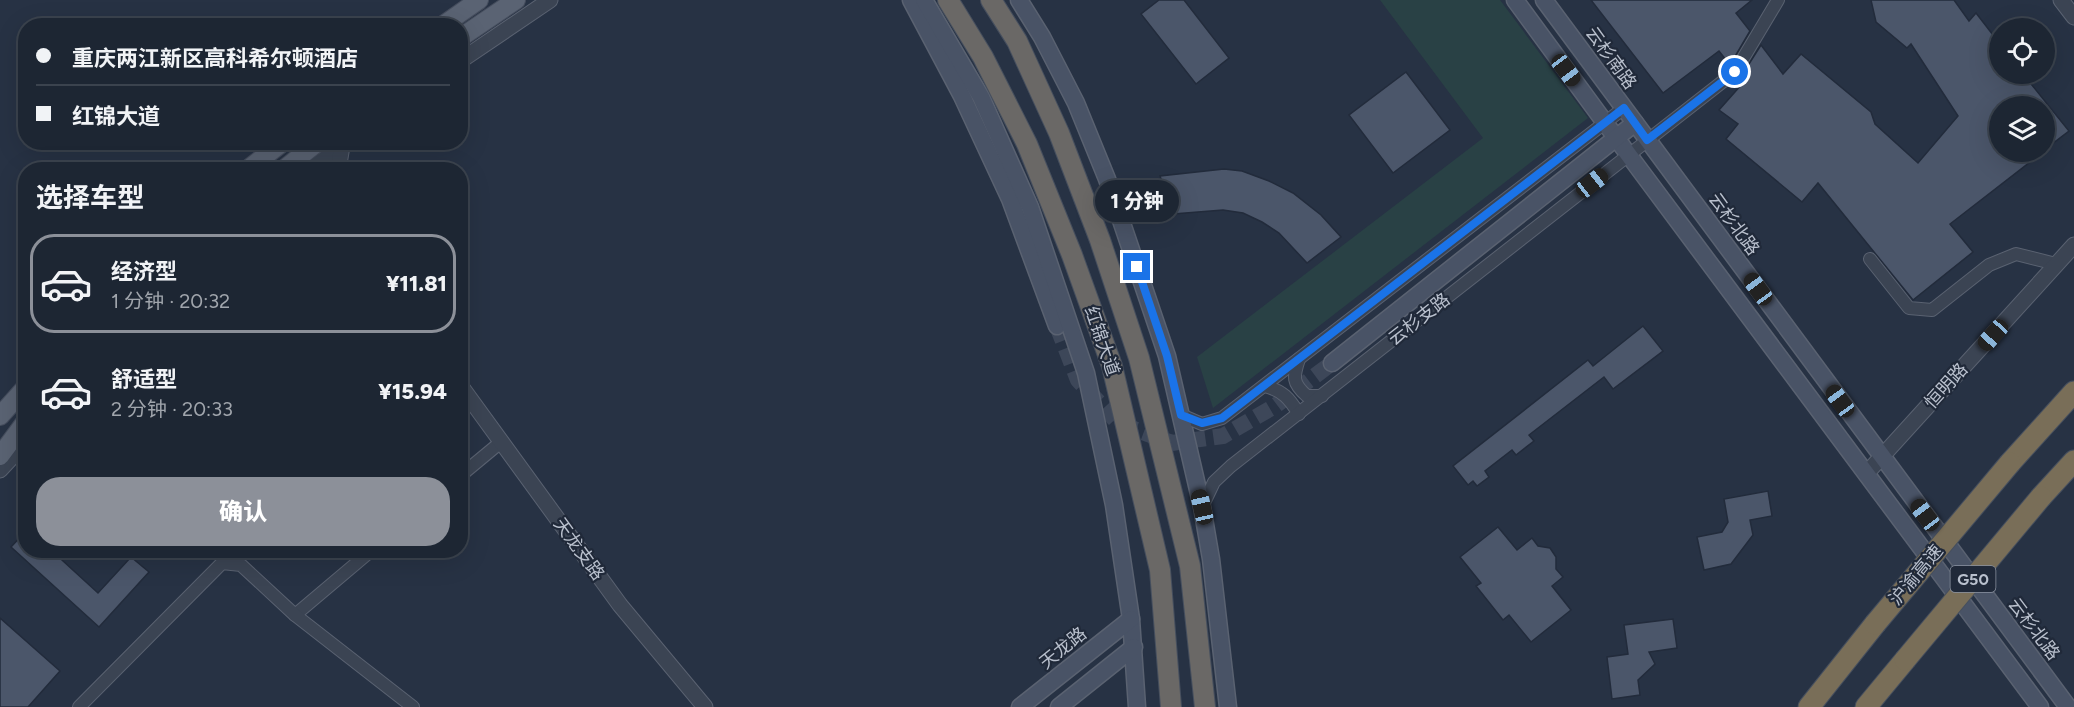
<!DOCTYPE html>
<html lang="zh">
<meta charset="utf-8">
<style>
:root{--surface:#1d2633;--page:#252e3b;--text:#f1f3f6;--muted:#a0a5ac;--line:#3b434e;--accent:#8c9099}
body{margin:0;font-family:Figtree,"Noto Sans SC",sans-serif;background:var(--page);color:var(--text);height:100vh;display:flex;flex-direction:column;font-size:22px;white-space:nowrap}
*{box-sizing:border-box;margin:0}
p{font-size:20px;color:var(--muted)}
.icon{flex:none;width:33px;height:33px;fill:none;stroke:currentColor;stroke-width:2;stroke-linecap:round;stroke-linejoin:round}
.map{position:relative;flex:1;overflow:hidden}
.drawer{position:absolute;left:18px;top:162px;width:450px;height:396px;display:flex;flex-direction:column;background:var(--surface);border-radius:24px;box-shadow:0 6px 24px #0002,0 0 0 2px var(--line)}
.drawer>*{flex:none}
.banner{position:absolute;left:18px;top:18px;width:450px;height:132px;border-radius:24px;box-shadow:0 6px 24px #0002,0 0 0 2px var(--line);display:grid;align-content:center;height:132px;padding:0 18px;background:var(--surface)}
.buttons{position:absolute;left:1989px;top:18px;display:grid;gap:12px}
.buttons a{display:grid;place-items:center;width:66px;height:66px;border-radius:50%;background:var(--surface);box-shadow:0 6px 24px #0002,0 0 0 2px var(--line);font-size:30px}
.end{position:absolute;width:27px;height:27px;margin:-14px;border:8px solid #1a73e8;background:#fff;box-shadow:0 0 0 3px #fff}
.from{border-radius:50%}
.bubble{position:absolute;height:42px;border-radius:21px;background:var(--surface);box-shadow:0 6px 24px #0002,0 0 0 2px var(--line);font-size:20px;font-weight:800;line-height:42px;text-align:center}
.car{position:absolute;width:18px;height:36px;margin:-18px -9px;border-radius:8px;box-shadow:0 0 4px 2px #0007;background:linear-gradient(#222 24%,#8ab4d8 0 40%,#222 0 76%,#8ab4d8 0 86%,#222 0)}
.banner b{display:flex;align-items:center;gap:21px;height:57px;font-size:22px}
.banner b+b{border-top:2px solid var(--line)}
.banner i{width:15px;height:15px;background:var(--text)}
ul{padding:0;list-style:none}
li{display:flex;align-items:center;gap:18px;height:99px;margin:0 12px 9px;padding:0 6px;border:3px solid transparent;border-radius:24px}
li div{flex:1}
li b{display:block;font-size:22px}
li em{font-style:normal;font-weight:800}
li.current{border-color:var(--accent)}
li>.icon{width:54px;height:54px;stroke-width:1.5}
h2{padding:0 18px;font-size:27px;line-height:72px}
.button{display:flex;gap:12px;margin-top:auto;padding:12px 18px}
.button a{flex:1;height:69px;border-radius:24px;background:var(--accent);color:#fff;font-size:24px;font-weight:800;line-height:69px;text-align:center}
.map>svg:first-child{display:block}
</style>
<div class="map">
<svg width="2074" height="707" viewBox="0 0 2074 707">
<rect width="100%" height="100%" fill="#273244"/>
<polygon fill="#294145" points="1380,0 1500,0 1588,118 1213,408 1197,357 1483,138"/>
<g fill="#4b566a" stroke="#222b3b" stroke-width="1.5">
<polygon points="1159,0 1184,0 1229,58 1196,84 1141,14"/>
<polygon points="1591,0 1752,0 1736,13 1750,31 1730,65 1719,51 1663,93"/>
<polygon points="1871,0 1954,0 1969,21 1976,13 2000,44 2000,74 2023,74 2069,131 2044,150 2044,106 2000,106 2000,152 2043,152 1950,224 1973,252 1913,300 1818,183 1802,202 1726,139 1738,124 1719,110 1743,83 1740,78 1761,45 1783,74 1801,54 1871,112 1875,124 1918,163 1958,116 1911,44 1907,48 1876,22"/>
<polygon points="1406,72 1450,130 1393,173 1349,115"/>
<polygon points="1224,169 1242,171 1269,181 1293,193 1321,215 1341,237 1307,263 1279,233 1262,222 1243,213 1223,210 1173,214 1160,176"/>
<polygon points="1643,326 1663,351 1613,389 1604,377 1529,435 1534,441 1516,455 1512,450 1485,471 1489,477 1477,486 1473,481 1468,485 1453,466 1588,360 1593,366"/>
<polygon points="1768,491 1772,516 1750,520 1753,535 1731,564 1704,570 1697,537 1722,532 1728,522 1724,499"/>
<polygon points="1498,527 1517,550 1532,538 1538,546 1550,548 1556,557 1556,569 1563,577 1552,586 1571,610 1531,642 1509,615 1503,620 1476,586 1481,583 1460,557"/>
<polygon points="26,531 26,550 51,550 98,593 131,557 149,572 99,627 11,547"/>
<polygon points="0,618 60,671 28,707 0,707"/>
<polygon points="1673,619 1677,648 1649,652 1655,664 1638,680 1640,695 1612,699 1607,657 1628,654 1624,625"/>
</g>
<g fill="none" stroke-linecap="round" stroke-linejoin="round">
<polyline stroke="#3d4759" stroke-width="16" stroke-dasharray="16 8" stroke-linecap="butt" points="1057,326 1078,380 1118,423 1172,443 1223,436 1275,406 1332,363"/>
<defs>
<g id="minor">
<polyline points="1870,259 1909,308 1932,310 1989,265 2016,254 2056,264"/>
<path d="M1299 359C1293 377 1292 383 1307 396H1322"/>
<path d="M1265 386C1283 391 1289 398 1299 414"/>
<polyline points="1181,415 1202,424 1222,418 1624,108"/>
<polyline points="460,476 501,442"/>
<polyline points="1202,507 1214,482 1231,466 1735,72 1778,0"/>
<polyline points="295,615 372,550"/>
<polyline points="79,707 222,563 241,565 295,615 413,707"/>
</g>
<g id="tertiary">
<polyline points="2061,0 2074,17"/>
<polyline points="460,61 550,0"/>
<polyline points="310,170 347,142"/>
<polyline points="338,170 342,146"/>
<polyline points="460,385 620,605 705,707"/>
<polyline points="0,470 26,442"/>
<polyline points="1866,474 2074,245"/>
</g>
<g id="secondary">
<polyline points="911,0 962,96 1010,199 1057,326"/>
<polyline points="924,0 981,97 1030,207 1086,373 1114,505 1131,619 1137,707"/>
<polyline points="1019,0 1042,37 1076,103 1107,179 1167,356 1202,507 1211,559 1228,707"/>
<polyline points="1515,0 1628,154 2040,707"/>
<polyline points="1544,0 2068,707"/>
<polyline points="1332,363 1635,123"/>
<polyline points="1020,707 1131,619"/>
<polyline points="1059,707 1134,647"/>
</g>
<g id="primary">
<polyline points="442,26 479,0"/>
<polyline points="460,38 516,0"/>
<polyline points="247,170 283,142"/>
<polyline points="283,170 318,142"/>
<polyline points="0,416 26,387"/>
<polyline points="0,456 26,421"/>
</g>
<g id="trunk">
<polyline points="948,0 983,57 1027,144 1072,255 1112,366 1160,570 1171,707"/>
<polyline points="991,0 1017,41 1059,133 1100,240 1139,358 1190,566 1205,707"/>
</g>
<g id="motorway">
<polyline points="2010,463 2074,392"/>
<polyline points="2041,497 2074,461"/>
<polyline points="1809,707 1875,624"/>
<polyline points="1866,707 1905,660"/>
</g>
</defs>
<use href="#minor" stroke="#5a6271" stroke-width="14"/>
<use href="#tertiary" stroke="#5a6271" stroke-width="17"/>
<use href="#secondary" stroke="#5a6271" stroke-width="19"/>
<use href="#primary" stroke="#454d5d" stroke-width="20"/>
<use href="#trunk" stroke="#464f5e" stroke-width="22"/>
<use href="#motorway" stroke="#464f5e" stroke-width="23"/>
<use href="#minor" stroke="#3b4453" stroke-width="12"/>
<use href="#tertiary" stroke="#3b4453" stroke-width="15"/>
<use href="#secondary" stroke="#495366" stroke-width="16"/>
<use href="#primary" stroke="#5a6373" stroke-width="18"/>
<use href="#trunk" stroke="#6a6866" stroke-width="20"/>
<use href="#motorway" stroke="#796e58" stroke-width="21"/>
<defs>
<g id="motorway-bridge">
<polyline points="1875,624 2010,463"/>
<polyline points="1905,660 2041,497"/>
</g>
</defs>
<use href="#motorway-bridge" stroke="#464f5e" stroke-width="23" stroke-linecap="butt"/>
<use href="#motorway-bridge" stroke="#796e58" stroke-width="21"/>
</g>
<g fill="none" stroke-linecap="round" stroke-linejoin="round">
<polyline stroke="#1a73e8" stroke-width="8" points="1137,267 1167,356 1181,415 1202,423 1222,418 1624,108 1647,140 1735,72"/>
</g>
<g text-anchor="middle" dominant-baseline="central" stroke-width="4.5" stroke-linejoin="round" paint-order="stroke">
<rect fill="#202939" stroke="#8b93a1" stroke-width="1.5" x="1950.5" y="566" width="45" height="26" rx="4.5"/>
<g font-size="16" font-weight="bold" fill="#b9c0cd">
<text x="1973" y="579">G50</text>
</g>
<g font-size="18" fill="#b9c0cd" stroke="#202939">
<text transform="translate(1611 58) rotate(54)">云杉南路</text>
<text transform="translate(1734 224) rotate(54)">云杉北路</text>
<text transform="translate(1419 319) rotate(-38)">云杉支路</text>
<text transform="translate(1102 341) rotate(71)">红锦大道</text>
<text transform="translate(1946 386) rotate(-48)">恒明路</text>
<text transform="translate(579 549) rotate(54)">天龙支路</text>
<text transform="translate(1916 575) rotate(-50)">沪渝高速</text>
<text transform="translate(2034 629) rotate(53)">云杉北路</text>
<text transform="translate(1063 648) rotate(-39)">天龙路</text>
</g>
</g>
</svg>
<div class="buttons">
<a><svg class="icon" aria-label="locate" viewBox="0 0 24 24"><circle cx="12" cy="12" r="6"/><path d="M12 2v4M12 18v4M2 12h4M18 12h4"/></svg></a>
<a><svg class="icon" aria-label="layers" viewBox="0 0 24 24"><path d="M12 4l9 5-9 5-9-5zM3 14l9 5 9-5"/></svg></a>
</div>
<i class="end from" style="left:1735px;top:72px"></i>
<i class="end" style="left:1137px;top:267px"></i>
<div class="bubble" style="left:1095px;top:180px;width:84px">1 分钟</div>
<i class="car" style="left:1566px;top:70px;rotate:143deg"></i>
<i class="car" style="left:1592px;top:183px;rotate:52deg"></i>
<i class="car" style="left:1758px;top:289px;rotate:324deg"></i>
<i class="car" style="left:1993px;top:335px;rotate:222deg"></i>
<i class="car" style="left:1840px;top:401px;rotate:324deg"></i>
<i class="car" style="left:1202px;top:507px;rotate:347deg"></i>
<i class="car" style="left:1925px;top:515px;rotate:323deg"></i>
<div class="banner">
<b><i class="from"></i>重庆两江新区高科希尔顿酒店</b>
<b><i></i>红锦大道</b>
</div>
<section class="drawer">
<h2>选择车型</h2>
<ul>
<li class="current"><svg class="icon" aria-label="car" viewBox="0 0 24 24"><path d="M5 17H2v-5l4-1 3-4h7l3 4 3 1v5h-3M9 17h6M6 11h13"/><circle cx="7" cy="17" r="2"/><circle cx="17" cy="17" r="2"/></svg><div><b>经济型</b><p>1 分钟 · 20:32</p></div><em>¥11.81</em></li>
<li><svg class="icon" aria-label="car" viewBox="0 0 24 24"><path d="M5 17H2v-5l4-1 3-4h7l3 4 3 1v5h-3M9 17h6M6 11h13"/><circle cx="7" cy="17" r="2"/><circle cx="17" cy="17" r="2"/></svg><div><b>舒适型</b><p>2 分钟 · 20:33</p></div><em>¥15.94</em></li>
</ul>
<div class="button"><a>确认</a></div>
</section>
</div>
